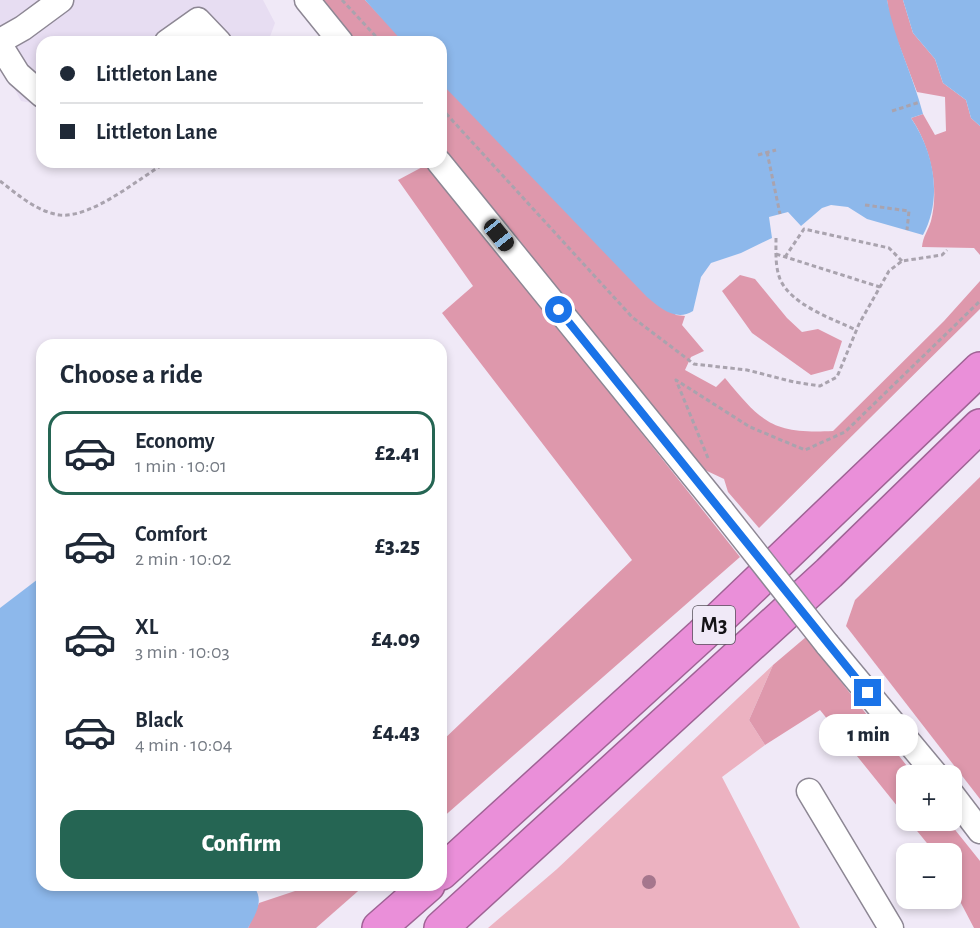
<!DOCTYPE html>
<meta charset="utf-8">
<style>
:root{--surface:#fff;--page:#f2f2f3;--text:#1f2937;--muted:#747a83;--line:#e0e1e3;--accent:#256553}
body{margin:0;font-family:"Alegreya Sans",sans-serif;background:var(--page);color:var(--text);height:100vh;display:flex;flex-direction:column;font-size:22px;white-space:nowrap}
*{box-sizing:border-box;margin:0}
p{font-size:20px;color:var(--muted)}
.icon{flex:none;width:33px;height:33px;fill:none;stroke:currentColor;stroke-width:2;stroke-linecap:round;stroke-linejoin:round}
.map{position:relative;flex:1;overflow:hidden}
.side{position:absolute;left:36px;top:339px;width:411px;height:552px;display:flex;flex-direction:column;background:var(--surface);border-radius:18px;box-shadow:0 3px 9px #0003}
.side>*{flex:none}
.guide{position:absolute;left:36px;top:36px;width:411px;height:132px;border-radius:18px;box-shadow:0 3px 9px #0003;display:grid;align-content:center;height:132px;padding:0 24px;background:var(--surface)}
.tools{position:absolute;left:896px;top:765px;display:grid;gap:12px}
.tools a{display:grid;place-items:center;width:66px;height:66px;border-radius:12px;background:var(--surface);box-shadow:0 3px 9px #0003;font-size:30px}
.end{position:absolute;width:27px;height:27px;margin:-14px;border:8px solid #1a73e8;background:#fff;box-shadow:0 0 0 3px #fff}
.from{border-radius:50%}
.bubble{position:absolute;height:42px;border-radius:18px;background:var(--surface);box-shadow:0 3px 9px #0003;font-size:20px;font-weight:800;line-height:42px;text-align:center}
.car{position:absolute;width:18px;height:36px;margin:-18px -9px;border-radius:8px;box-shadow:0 0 4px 2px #0007;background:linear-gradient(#222 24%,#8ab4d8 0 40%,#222 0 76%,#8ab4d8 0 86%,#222 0)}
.guide b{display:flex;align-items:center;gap:21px;height:57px;font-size:22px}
.guide b+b{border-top:2px solid var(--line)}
.guide i{width:15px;height:15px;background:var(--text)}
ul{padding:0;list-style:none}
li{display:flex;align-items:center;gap:18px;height:84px;margin:0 12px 9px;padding:0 12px;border:3px solid transparent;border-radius:18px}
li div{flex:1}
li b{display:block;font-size:22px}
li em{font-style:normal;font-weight:800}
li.selected{border-color:var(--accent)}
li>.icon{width:54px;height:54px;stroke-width:1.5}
h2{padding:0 24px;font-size:27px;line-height:72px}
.button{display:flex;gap:12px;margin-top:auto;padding:12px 24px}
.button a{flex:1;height:69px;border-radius:18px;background:var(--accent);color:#fff;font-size:24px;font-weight:800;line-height:69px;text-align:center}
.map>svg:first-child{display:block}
</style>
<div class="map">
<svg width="980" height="928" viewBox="0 0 980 928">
<rect width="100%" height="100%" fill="#f0e9f7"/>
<polygon fill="#e7ddf2" points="0,0 263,0 275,23 268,42 42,42 42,105 21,101 0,62"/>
<polygon fill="#ecb2c1" points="773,665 749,720 765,745 722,777 800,928 488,928 557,869"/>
<g fill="#de98ac">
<polygon points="322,0 365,0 405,42 356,42"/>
<path d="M887 0H903L913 33 935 59 943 83 966 100 971 118 980 126V255L974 248 922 247C923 236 928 231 931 221 940 188 930 145 911 118L923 114 935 135 946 131 945 97 917 92 890 21Z"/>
<path d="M441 80 676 315 685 316 682 325 704 351 691 357 685 370 716 387 725 378C762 423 773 434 833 431L944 321 980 281V309L759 528 728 492 724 479 705 470 441 146Z"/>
<polygon points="428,164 740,557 441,819 441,742 632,560 442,313 473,286 398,180"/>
<polygon points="740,275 755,279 787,318 802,332 818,329 842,341 833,369 811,375 752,333 722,291"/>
<polygon points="980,477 980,799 846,626 855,600"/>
<polygon points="806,637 914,775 906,776 906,817 820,710 765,745 749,720 773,665"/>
<polygon points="909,821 948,821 980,861 980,928 974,928 951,884 951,854 935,853"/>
<polygon points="313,885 365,885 316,928 248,928 259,903"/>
</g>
<g fill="#8db8eb">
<path d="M365 0H887C894 39 913 75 923 114L911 118C934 152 943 198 923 235L867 219 848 207 831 205 822 208 801 226 788 212 769 217 772 238 741 253 711 263 701 277 693 311C676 322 660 308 647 297L441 83V42H403Z"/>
<polygon points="903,0 980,0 980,126 971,118 966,100 943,83 935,59 913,33"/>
<path d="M42 576V885H253C265 901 256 913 248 928H0V608Z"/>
</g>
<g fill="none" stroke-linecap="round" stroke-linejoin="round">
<defs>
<g id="minor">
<polyline points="307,0 341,42"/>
<polyline points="0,41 23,28 61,0"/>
<polyline points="167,42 198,20 219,42"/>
<polyline points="0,45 18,74 42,95"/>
<polyline points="439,162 722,511"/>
<polyline points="827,644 937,776"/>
<polyline points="809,791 891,928"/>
<polyline points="951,793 980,831"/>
</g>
<g id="highway">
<polyline points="441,873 702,635 980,369"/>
<polyline points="379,928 428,885"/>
<polyline points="441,928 829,573 980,426"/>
</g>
</defs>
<use href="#minor" stroke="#8d8794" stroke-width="27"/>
<use href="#highway" stroke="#9f6395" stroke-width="36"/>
<g stroke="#a9a3ae" stroke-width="3" stroke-dasharray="4.5 3" stroke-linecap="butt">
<polyline points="342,0 381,42"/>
<polyline points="441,108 632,317 694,364 747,370 794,382 820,386 837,377 859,324 889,271 902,261 942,255 947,250"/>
<polyline points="892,111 920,102"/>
<polyline points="767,152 780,214"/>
<polyline points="758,155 776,150"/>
<path d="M0 181C17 194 37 212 60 215 93 218 139 178 167 162"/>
<polyline points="865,205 909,211 907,230"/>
<path d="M776 238C776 252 775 266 780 279 791 305 833 319 856 330"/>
<polyline points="776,254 880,287"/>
<polyline points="785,257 804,229 889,248 902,261"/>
<polyline points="708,458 676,380 750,427 805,450 845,432 980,301"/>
</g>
<use href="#minor" stroke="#fff" stroke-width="24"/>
<use href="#highway" stroke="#ea8fd9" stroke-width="33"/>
<defs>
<polyline id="minor-bridge" points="722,511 827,644"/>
</defs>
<use href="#minor-bridge" stroke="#8d8794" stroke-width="27" stroke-linecap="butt"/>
<use href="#minor-bridge" stroke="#fff" stroke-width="24"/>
</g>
<circle fill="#a5768d" cx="649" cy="882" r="7"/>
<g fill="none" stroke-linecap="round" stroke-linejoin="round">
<polyline stroke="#1a73e8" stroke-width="8" points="559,310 868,693"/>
</g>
<g text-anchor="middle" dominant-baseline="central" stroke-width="4.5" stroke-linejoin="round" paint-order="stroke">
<rect fill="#f0e9f7" stroke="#56525a" stroke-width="1.5" x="693" y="606" width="42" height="38" rx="4.5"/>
<g font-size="22" font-weight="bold" fill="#141216">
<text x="714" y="625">M3</text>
</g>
</g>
</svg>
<div class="tools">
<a>+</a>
<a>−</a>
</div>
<i class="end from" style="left:559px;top:310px"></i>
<i class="end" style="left:868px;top:693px"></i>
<div class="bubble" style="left:819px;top:714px;width:99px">1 min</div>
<i class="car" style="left:499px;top:235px;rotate:141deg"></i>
<div class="guide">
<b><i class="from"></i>Littleton Lane</b>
<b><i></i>Littleton Lane</b>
</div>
<section class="side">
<h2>Choose a ride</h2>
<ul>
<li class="selected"><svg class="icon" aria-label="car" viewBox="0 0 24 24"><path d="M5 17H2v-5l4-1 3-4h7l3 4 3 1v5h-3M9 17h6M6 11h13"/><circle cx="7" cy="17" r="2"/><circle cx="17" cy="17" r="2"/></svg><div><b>Economy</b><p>1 min · 10:01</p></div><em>£2.41</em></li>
<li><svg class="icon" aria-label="car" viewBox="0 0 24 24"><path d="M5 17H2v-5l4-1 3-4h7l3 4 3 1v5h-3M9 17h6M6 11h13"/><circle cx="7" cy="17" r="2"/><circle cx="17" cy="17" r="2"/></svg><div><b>Comfort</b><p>2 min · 10:02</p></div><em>£3.25</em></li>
<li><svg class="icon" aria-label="car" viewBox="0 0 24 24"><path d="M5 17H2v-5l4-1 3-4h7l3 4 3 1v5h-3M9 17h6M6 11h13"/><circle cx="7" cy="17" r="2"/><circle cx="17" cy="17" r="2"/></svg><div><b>XL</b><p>3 min · 10:03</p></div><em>£4.09</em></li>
<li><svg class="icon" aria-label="car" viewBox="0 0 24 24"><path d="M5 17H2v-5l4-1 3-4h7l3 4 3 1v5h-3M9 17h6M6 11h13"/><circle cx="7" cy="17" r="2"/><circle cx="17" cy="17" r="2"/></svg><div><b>Black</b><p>4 min · 10:04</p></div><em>£4.43</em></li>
</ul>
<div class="button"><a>Confirm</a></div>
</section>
</div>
